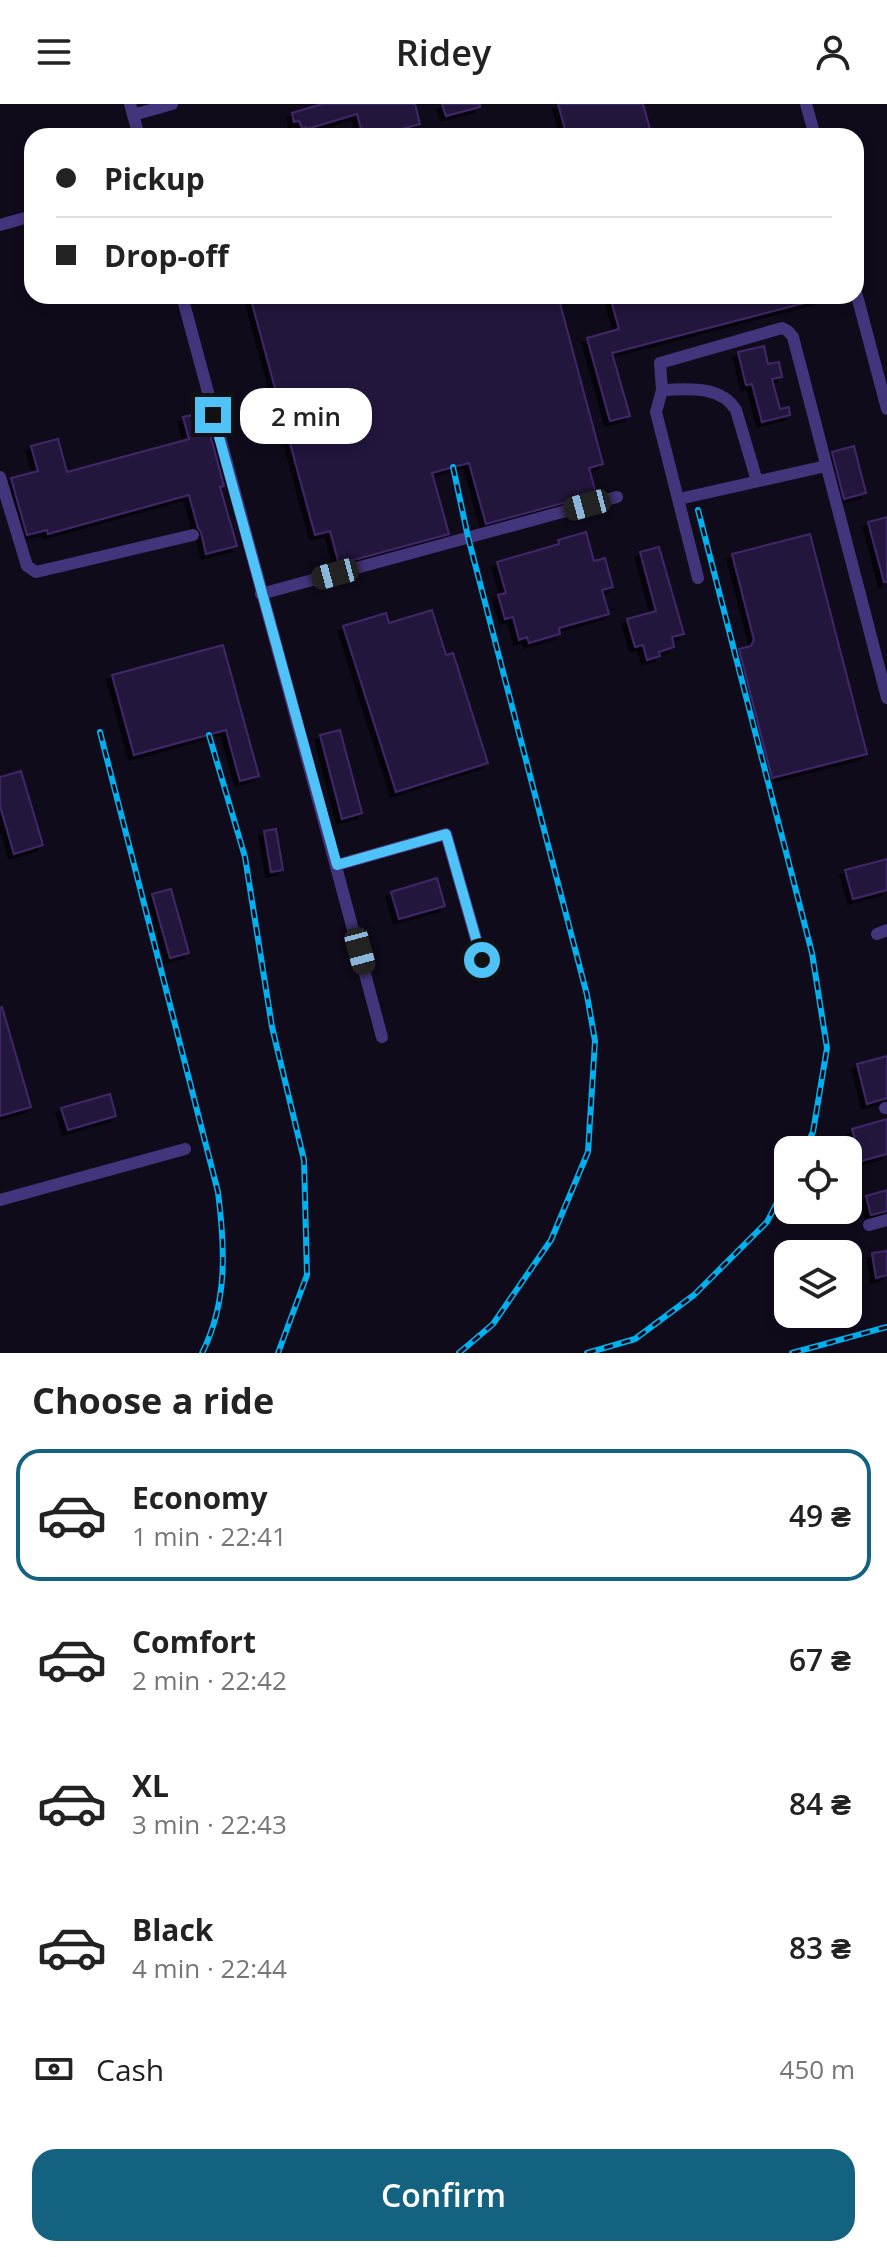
<!DOCTYPE html>
<meta charset="utf-8">
<style>
:root{--surface:#fff;--page:#f6f6f6;--text:#222;--muted:#767676;--line:#e0e0e0;--accent:#13627f}
body{margin:0;font-family:"Open Sans",sans-serif;background:var(--page);color:var(--text);height:100vh;display:flex;flex-direction:column;font-size:30px;white-space:nowrap}
*{box-sizing:border-box;margin:0}
p{font-size:26px;color:var(--muted)}
.icon{flex:none;width:44px;height:44px;fill:none;stroke:currentColor;stroke-width:2;stroke-linecap:round;stroke-linejoin:round}
.map{position:relative;height:1249px;overflow:hidden}
.details{display:flex;flex-direction:column;background:var(--surface);flex:1}
.details>*{flex:none}
.guide{position:absolute;left:24px;top:24px;width:840px;height:176px;border-radius:24px;box-shadow:0 4px 12px #0003;display:grid;align-content:center;height:176px;padding:0 32px;background:var(--surface)}
.controls{position:absolute;left:774px;top:1032px;display:grid;gap:16px}
.controls a{display:grid;place-items:center;width:88px;height:88px;border-radius:16px;background:var(--surface);box-shadow:0 4px 12px #0003;font-size:40px}
.end{position:absolute;width:36px;height:36px;margin:-18px;border:10px solid #4fc3f7;background:#111;box-shadow:0 0 0 4px #111}
.from{border-radius:50%}
.bubble{position:absolute;height:56px;border-radius:24px;background:var(--surface);box-shadow:0 4px 12px #0003;font-size:26px;font-weight:600;line-height:56px;text-align:center}
.car{position:absolute;width:24px;height:48px;margin:-24px -12px;border-radius:10px;box-shadow:0 0 6px 2px #0007;background:linear-gradient(#222 24%,#8ab4d8 0 40%,#222 0 76%,#8ab4d8 0 86%,#222 0)}
.guide b{display:flex;align-items:center;gap:28px;height:76px;font-size:30px}
.guide b+b{border-top:2px solid var(--line)}
.guide i{width:20px;height:20px;background:var(--text)}
ul{padding:0;list-style:none}
li{display:flex;align-items:center;gap:24px;height:132px;margin:0 16px 12px;padding:0 16px;border:4px solid transparent;border-radius:24px}
li div{flex:1}
li b{display:block;font-size:30px}
li em{font-style:normal;font-weight:600}
li.selected{border-color:var(--accent)}
li>.icon{width:72px;height:72px;stroke-width:1.5}
h2{padding:0 32px;font-size:36px;line-height:96px}
.pay{display:flex;align-items:center;gap:20px;height:88px;padding:0 32px;font-size:30px}
.pay p{margin-inline-start:auto}
.button{display:flex;gap:16px;margin-top:auto;padding:16px 32px}
.button a{flex:1;height:92px;border-radius:24px;background:var(--accent);color:#fff;font-size:32px;font-weight:600;line-height:92px;text-align:center}
header{display:flex;justify-content:space-between;align-items:center;height:104px;padding:0 32px;background:var(--surface);font-size:36px;font-weight:600}
.map>svg:first-child{display:block}
</style>
<header><svg class="icon" aria-label="menu" viewBox="0 0 24 24"><path d="M4 6h16M4 12h16M4 18h16"/></svg>Ridey<svg class="icon" aria-label="person" viewBox="0 0 24 24"><circle cx="12" cy="8" r="4"/><path d="M4 21q1-7 8-7t8 7"/></svg></header>
<div class="map">
<svg width="887" height="1249" viewBox="0 0 887 1249">
<defs>
<filter id="shadow"><feDropShadow dx="-5" dy="5" stdDeviation="0" flood-color="#0009"/></filter>
</defs>
<rect width="100%" height="100%" fill="#100b1b"/>
<g fill="#24173c" stroke="#402868" stroke-width="2" filter="url(#shadow)">
<polygon points="322,0 415,0 420,20 375,32 363,32 357,10 307,25 306,23 302,24 299,17 294,18 292,9"/>
<polygon points="442,0 480,0 480,3 446,12"/>
<polygon points="558,0 643,0 652,32 567,32"/>
<polygon points="250,192 558,192 603,360 589,364 596,390 486,420 469,359 453,363 432,369 449,430 339,460 330,427 315,431"/>
<polygon points="610,192 820,192 820,195 612,249 630,312 610,317 587,234 619,225"/>
<polygon points="764,242 768,260 779,258 782,273 772,275 780,305 789,303 790,311 762,318 752,280 746,281 738,248"/>
<polygon points="204,308 224,382 220,383 237,442 206,450 201,428 198,424 189,391 48,430 47,426 27,431 11,374 38,367 31,342 58,335 67,368 189,335 183,313"/>
<polygon points="854,342 866,389 844,395 832,348"/>
<polygon points="887,413 887,478 884,478 868,418"/>
<polygon points="586,428 594,457 605,454 613,483 602,486 609,510 559,524 560,530 529,539 527,533 519,536 513,513 505,515 498,491 506,489 497,458 559,440 558,436"/>
<polygon points="810,430 867,650 772,674 739,545 751,542 754,536 732,450"/>
<polygon points="659,443 684,530 672,533 674,543 659,548 660,552 647,556 643,541 635,543 627,515 656,507 640,448"/>
<polygon points="432,506 446,551 453,549 488,659 396,688 343,522 386,509 389,519"/>
<polygon points="223,541 259,672 240,677 226,626 134,651 112,571"/>
<polygon points="340,626 362,709 342,715 320,631"/>
<polygon points="21,667 43,741 14,750 0,702 0,673"/>
<polygon points="276,725 283,766 271,768 264,727"/>
<polygon points="887,755 887,786 853,795 845,766"/>
<polygon points="437,774 445,802 399,815 391,788"/>
<polygon points="171,785 189,849 170,854 152,790"/>
<polygon points="2,903 31,1003 0,1012 0,904"/>
<polygon points="887,952 887,994 867,1000 857,960"/>
<polygon points="110,990 116,1012 68,1026 61,1004"/>
<polygon points="887,1015 887,1050 861,1057 852,1025"/>
<polygon points="887,1086 887,1107 871,1111 866,1092"/>
<polygon points="887,1147 887,1171 876,1174 872,1149"/>
</g>
<g fill="none" stroke-linecap="round" stroke-linejoin="round">
<g stroke="#43357b" stroke-width="12">
<polyline points="130,0 139,32"/>
<polyline points="806,0 815,32"/>
<polyline points="133,11 172,0"/>
<polyline points="0,121 32,112"/>
<polyline points="856,188 887,305"/>
<polyline points="182,192 382,933"/>
<path d="M662 286C687 285 721 281 736 306L757 377"/>
<polyline points="0,373 27,462 36,468 193,431"/>
<polyline points="679,395 826,362"/>
<polyline points="698,474 656,308 662,286 660,259 782,224 788,227 793,233 887,594"/>
<polyline points="261,490 617,393"/>
<polyline points="337,761 446,730 482,856"/>
<polyline points="877,830 887,826"/>
<polyline points="885,1004 887,1004"/>
<polyline points="0,1096 185,1045"/>
<polyline points="869,1121 887,1116"/>
</g>
<defs>
<g id="rail">
<polyline points="453,363 468,433 587,891 595,937 588,1048 551,1136 493,1220 459,1249"/>
<polyline points="698,406 812,849 827,944 813,1028 804,1046"/>
<path d="M100 628 218 1088C225 1144 228 1198 202 1249"/>
<polyline points="209,631 245,753 272,923 304,1056 307,1171 278,1249"/>
<polyline points="587,1249 635,1235 694,1191 767,1118 788,1077"/>
<polyline points="792,1249 887,1223"/>
</g>
</defs>
<use href="#rail" stroke="#00b1f0" stroke-width="6"/>
<use href="#rail" stroke="#100b1b" stroke-width="3" stroke-dasharray="9" stroke-linecap="butt"/>
</g>
<g fill="none" stroke-linecap="round" stroke-linejoin="round">
<polyline stroke="#4fc3f7" stroke-width="10" points="213,311 337,761 446,730 482,856"/>
</g>
</svg>
<div class="controls">
<a><svg class="icon" aria-label="locate" viewBox="0 0 24 24"><circle cx="12" cy="12" r="6"/><path d="M12 2v4M12 18v4M2 12h4M18 12h4"/></svg></a>
<a><svg class="icon" aria-label="layers" viewBox="0 0 24 24"><path d="M12 4l9 5-9 5-9-5zM3 14l9 5 9-5"/></svg></a>
</div>
<i class="end from" style="left:482px;top:856px"></i>
<i class="end" style="left:213px;top:311px"></i>
<div class="bubble" style="left:240px;top:284px;width:132px">2 min</div>
<i class="car" style="left:587px;top:401px;rotate:255deg"></i>
<i class="car" style="left:335px;top:470px;rotate:255deg"></i>
<i class="car" style="left:360px;top:847px;rotate:165deg"></i>
<div class="guide">
<b><i class="from"></i>Pickup</b>
<b><i></i>Drop-off</b>
</div>
</div>
<section class="details">
<h2>Choose a ride</h2>
<ul>
<li class="selected"><svg class="icon" aria-label="car" viewBox="0 0 24 24"><path d="M5 17H2v-5l4-1 3-4h7l3 4 3 1v5h-3M9 17h6M6 11h13"/><circle cx="7" cy="17" r="2"/><circle cx="17" cy="17" r="2"/></svg><div><b>Economy</b><p>1 min · 22:41</p></div><em>49 ₴</em></li>
<li><svg class="icon" aria-label="car" viewBox="0 0 24 24"><path d="M5 17H2v-5l4-1 3-4h7l3 4 3 1v5h-3M9 17h6M6 11h13"/><circle cx="7" cy="17" r="2"/><circle cx="17" cy="17" r="2"/></svg><div><b>Comfort</b><p>2 min · 22:42</p></div><em>67 ₴</em></li>
<li><svg class="icon" aria-label="car" viewBox="0 0 24 24"><path d="M5 17H2v-5l4-1 3-4h7l3 4 3 1v5h-3M9 17h6M6 11h13"/><circle cx="7" cy="17" r="2"/><circle cx="17" cy="17" r="2"/></svg><div><b>XL</b><p>3 min · 22:43</p></div><em>84 ₴</em></li>
<li><svg class="icon" aria-label="car" viewBox="0 0 24 24"><path d="M5 17H2v-5l4-1 3-4h7l3 4 3 1v5h-3M9 17h6M6 11h13"/><circle cx="7" cy="17" r="2"/><circle cx="17" cy="17" r="2"/></svg><div><b>Black</b><p>4 min · 22:44</p></div><em>83 ₴</em></li>
</ul>
<div class="pay"><svg class="icon" aria-label="cash" viewBox="0 0 24 24"><path d="M3 7h18v10H3z"/><circle cx="12" cy="12" r="2"/></svg>Cash<p>450 m</p></div>
<div class="button"><a>Confirm</a></div>
</section>
